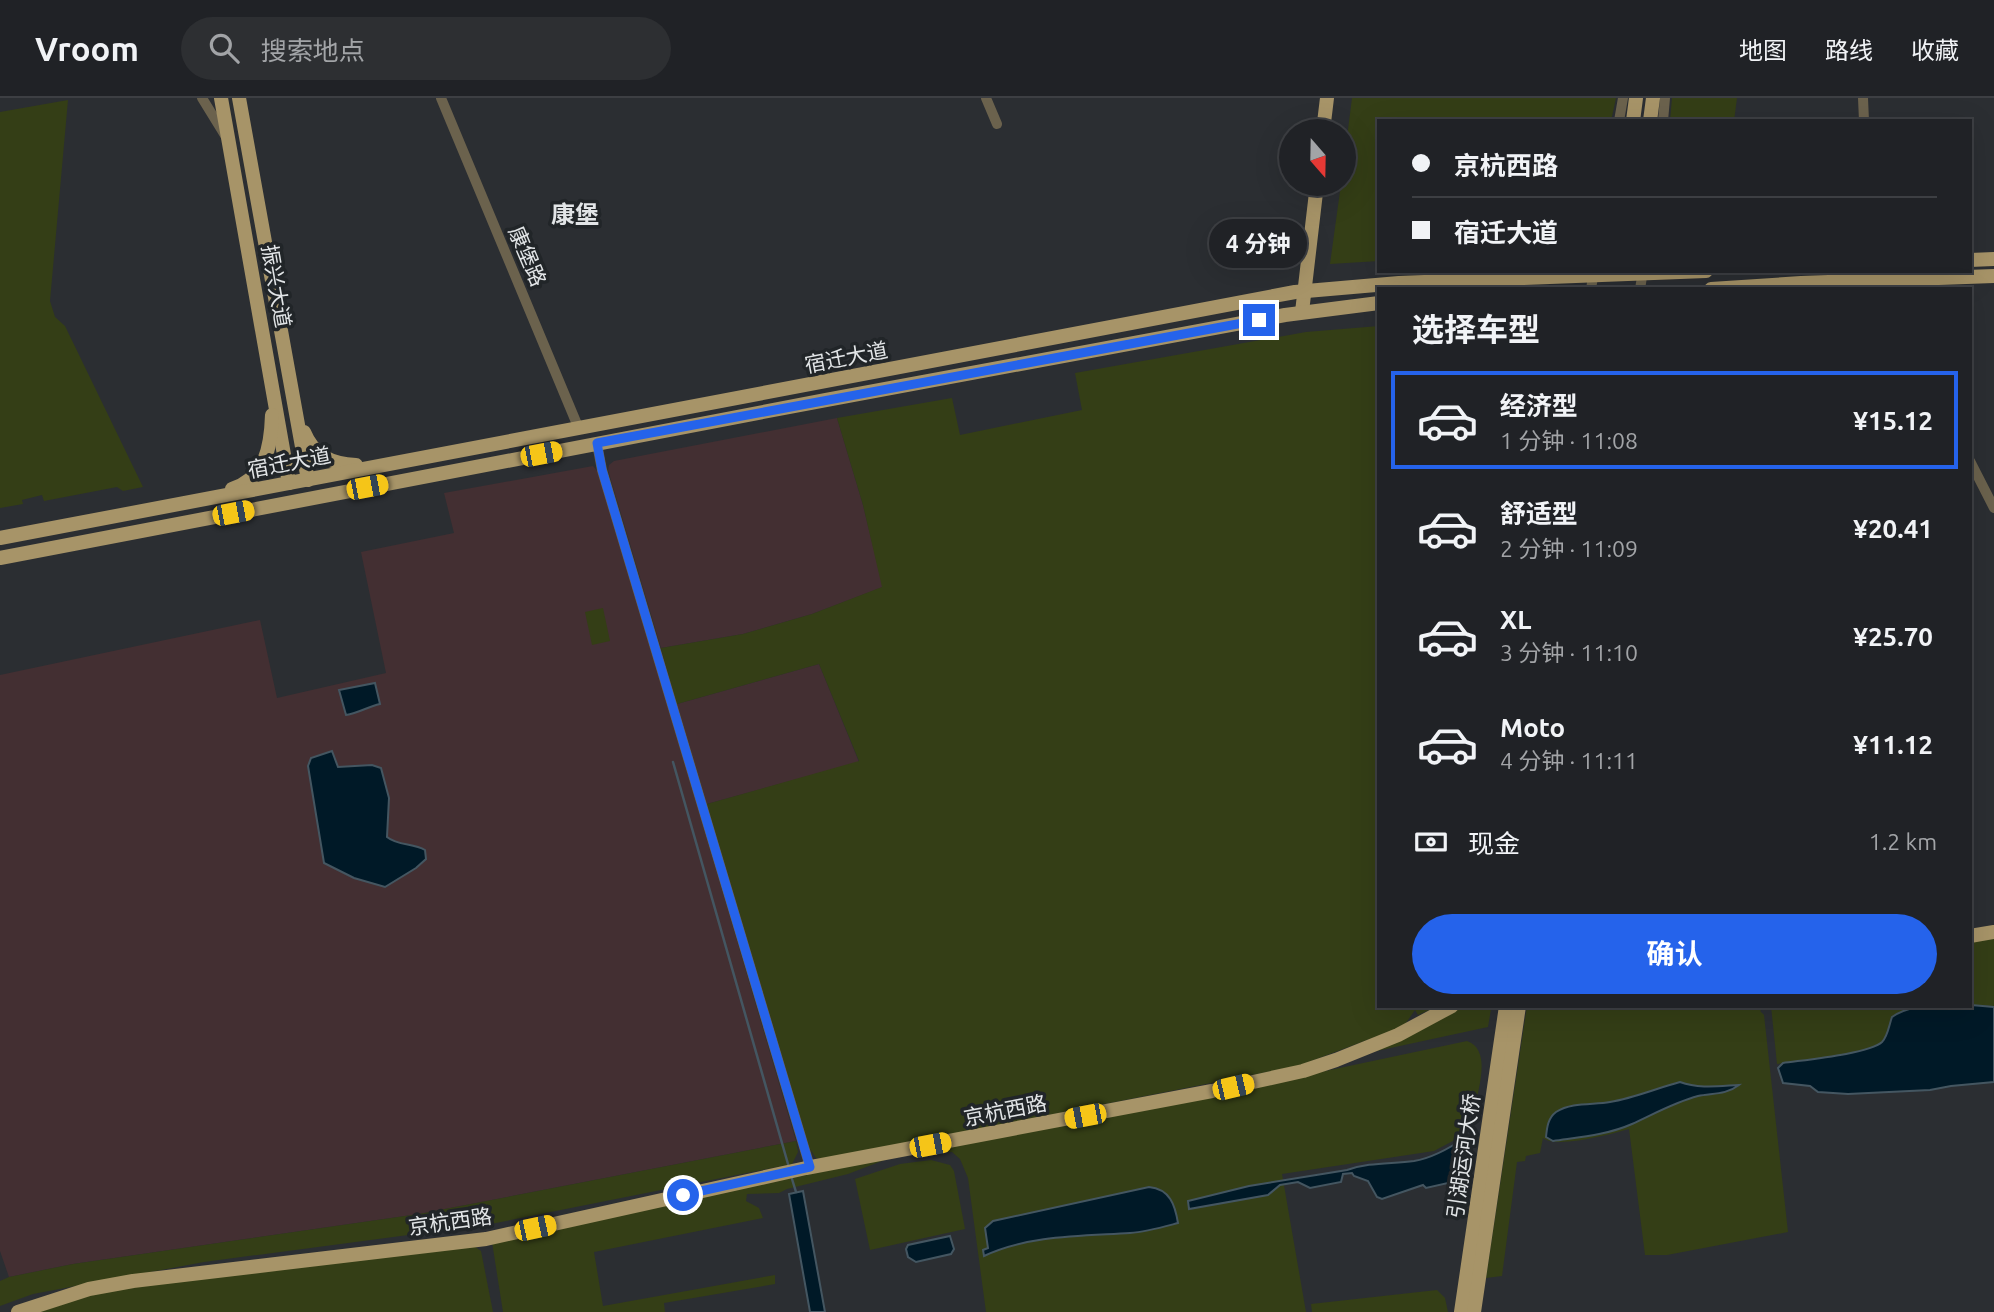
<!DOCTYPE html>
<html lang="zh">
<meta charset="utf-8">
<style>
:root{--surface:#202226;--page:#2d2f32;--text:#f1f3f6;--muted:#a2a4a7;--line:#3d3f43;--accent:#2563eb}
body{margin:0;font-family:Ubuntu,"Noto Sans SC",sans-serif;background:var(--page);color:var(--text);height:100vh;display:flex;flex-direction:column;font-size:26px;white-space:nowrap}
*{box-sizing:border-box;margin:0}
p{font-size:23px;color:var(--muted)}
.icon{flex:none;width:38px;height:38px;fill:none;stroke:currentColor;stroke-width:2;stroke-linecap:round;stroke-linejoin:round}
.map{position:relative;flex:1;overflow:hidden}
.details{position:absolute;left:1377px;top:189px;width:595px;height:721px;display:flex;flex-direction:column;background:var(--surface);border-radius:0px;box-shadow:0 7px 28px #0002,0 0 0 2px var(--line)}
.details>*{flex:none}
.guide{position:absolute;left:1377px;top:21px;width:595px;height:154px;border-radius:0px;box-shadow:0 7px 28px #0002,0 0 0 2px var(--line);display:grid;align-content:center;height:154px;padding:0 35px;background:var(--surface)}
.needle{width:46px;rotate:160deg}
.tools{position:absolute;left:1279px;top:21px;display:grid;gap:14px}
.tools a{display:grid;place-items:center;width:77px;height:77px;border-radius:50%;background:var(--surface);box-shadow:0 7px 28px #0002,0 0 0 2px var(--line);font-size:35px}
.end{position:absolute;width:32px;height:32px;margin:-16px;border:9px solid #2563eb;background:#fff;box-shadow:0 0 0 4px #fff}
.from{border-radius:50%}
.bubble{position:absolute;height:49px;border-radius:24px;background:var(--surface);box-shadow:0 7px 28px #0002,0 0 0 2px var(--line);font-size:23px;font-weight:700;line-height:49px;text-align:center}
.car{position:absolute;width:21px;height:42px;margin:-21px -10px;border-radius:9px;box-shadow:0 0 5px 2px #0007;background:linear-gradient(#f5c518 24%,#345 0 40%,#f5c518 0 76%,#345 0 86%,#f5c518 0)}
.guide b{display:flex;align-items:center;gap:24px;height:66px;font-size:26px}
.guide b+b{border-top:2px solid var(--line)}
.guide i{width:18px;height:18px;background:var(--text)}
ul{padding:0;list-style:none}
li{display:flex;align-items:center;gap:21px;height:98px;margin:0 14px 10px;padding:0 21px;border:4px solid transparent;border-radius:0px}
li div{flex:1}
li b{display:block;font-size:26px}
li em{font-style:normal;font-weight:700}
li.on{border-color:var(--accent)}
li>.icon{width:63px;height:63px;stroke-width:1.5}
h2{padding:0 35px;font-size:32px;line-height:84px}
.pay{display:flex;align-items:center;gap:18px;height:77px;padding:0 35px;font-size:26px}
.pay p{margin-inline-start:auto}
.primary-button{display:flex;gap:14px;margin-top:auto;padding:14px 35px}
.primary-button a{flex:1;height:80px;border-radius:42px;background:var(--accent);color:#fff;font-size:28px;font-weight:700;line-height:80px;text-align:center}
header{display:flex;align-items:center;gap:42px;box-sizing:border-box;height:98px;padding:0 35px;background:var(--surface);border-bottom:2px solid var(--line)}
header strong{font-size:33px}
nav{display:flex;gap:38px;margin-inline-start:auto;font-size:24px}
.search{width:490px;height:63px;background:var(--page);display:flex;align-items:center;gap:18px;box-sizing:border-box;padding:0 24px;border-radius:38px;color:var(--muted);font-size:26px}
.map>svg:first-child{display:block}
</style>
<header>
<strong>Vroom</strong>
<div class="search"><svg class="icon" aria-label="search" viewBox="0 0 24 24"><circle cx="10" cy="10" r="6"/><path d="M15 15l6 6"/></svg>搜索地点</div>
<nav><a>地图</a><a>路线</a><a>收藏</a></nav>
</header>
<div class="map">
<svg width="1994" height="1214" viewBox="0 0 1994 1214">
<rect width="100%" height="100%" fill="#2b2e32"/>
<g fill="#432f32">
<polygon points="837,320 863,407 883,489 812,516 743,536 661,550 608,372 609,367 614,363"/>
<polygon points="593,368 599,375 796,1043 419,1116 73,1166 9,1179 0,1153 0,577 260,522 277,600 386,575 361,454 454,435 444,395"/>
<polygon points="819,566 859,664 707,706 677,606"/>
</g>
<g fill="#343e16">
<polygon points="1352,0 1616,0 1611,23 1379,23 1379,163 1330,166 1341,86 1344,86 1344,63"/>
<polygon points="1672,0 1737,0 1734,23 1670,23"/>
<polygon points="68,2 50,203 55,219 65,228 143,389 123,393 117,389 44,403 42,397 22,402 23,406 0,410 0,14"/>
<polygon points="1379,228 1379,908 1438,908 1418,917 1415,912 1406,925 1399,930 1298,968 825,1061 816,1060 810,1051 707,706 859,663 819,566 677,606 661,550 743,536 812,516 882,489 863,407 837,320 952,300 960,337 1082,312 1075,275 1306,234"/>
<polygon points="603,510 610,543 592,547 585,514"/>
<polygon points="1994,839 1994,908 1971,907 1970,843"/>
<polygon points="1465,908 1489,908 1491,911 1488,929 1372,954"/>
<path d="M1527 908H1766L1760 913 1764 917 1788 1134 1667 1157H1645L1629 1031C1612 1036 1556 1051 1543 1040L1540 1055 1526 1058 1525 1063 1517 1064 1502 1178 1486 1180Z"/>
<path d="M1771 908H1914L1892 919C1889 927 1888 938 1882 945 1868 957 1798 963 1777 966Z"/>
<path d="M1467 943C1492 952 1478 990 1475 1010L1469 1009 1466 1036 1434 1053 1282 1076 1306 1214H986L968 1080 960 1061 952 1054 924 1053 1259 987Z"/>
<polygon points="796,1043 798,1054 792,1066 491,1126 204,1164 33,1196 0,1208 0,1183 9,1179 73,1166 419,1116"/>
<polygon points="895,1058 848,1076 787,1091 779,1095 747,1096 746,1103 759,1110 763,1120 594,1154 603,1208 775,1177 775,1186 664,1205 665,1214 503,1214 492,1144"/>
<polygon points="931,1062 950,1067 954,1073 965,1131 870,1152 855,1081 900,1066"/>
<polygon points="474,1148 481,1153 493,1214 32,1214 102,1192"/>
<polygon points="1437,1192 1445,1200 1448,1214 1312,1214 1311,1206"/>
</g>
<g fill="#001927" stroke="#445661" stroke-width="2">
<path d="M375 585 380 606C367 609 359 615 346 617L339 592Z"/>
<path d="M332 653 338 669 372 667 381 670 389 700 387 739C398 748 413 745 425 752L426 761 416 770 385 789 354 780 324 765 308 668 311 660Z"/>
<path d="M1971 907 1994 909V984L1951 988 1930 992 1848 996 1818 994 1810 988 1783 985 1778 970 1783 965C1803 962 1869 956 1882 944 1888 938 1889 927 1892 919 1918 901 1944 914 1971 907Z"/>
<path d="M1680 984C1699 991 1719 988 1739 987 1726 997 1713 995 1698 998 1675 1004 1654 1016 1632 1026 1607 1037 1580 1039 1553 1043L1546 1039C1547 1029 1548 1020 1556 1014 1572 1004 1593 1007 1610 1004 1634 1000 1657 990 1680 984Z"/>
<path d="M1466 1039 1457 1083 1426 1090 1423 1087 1382 1101 1377 1099 1368 1083 1354 1078 1352 1075 1343 1076 1341 1084 1310 1090 1298 1084 1280 1087 1268 1097 1189 1111 1188 1103 1249 1088 1347 1072C1369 1064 1391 1066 1414 1063 1433 1060 1450 1050 1466 1039Z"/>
<path d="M1149 1089C1170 1091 1175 1107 1178 1125 1163 1129 1146 1134 1130 1135 1083 1138 1028 1137 984 1158L983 1152 988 1150 985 1130 993 1123Z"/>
<polygon points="803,1093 825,1214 810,1214 789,1096"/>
<polygon points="950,1138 954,1151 951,1156 916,1164 908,1159 906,1151 908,1147"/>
</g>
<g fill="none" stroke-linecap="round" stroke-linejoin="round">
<g stroke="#445661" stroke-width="2.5">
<polyline points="673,664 788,1066"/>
<polyline points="792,1081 796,1094"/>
</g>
<g stroke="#6b624d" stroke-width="10">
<polyline points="202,0 226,39"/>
<polyline points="441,0 579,331"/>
<polyline points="986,0 997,26"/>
<polyline points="1863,0 1864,23"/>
<polyline points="1619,23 1623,0"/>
<polyline points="1663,23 1665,0"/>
<polyline points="1286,71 1292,72"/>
<polyline points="1591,191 1594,173"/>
<polyline points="1640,191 1643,173"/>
<polyline points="597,346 602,372 810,1069"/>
<polyline points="1970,363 1994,410"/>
</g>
<g stroke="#a79468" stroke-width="14">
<polyline points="221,0 289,385"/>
<polyline points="239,0 308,382"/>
<polyline points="1633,23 1636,0"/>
<polyline points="1650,23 1653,0"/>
<polyline points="1323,33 1327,0"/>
<polyline points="1970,162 1994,161"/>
<polyline points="1711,191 1801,185 1994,178"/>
<polyline points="1302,214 1317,86"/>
<path d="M304 334C314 358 331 366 356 367"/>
<path d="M232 391C266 380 271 348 272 317"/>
<polyline points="0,440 1295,194 1399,185 1706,173"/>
<polyline points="0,460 826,302 1285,217 1379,205"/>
<polyline points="1970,838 1994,834"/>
<polyline points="18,1214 89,1191 133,1183 486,1141 806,1070 1212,993 1303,973 1336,962 1398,937 1452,908"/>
<polyline points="1461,1214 1506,908"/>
<polyline points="1474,1214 1519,908"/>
</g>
</g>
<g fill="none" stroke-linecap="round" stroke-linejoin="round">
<polyline stroke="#2563eb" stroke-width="9" points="683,1097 810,1069 602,372 597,345 1259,222"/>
</g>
<g text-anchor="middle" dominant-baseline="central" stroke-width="7" stroke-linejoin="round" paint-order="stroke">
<g font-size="21" fill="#e2e5e7" stroke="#212528">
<text transform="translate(528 158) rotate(67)">康堡路</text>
<text transform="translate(277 188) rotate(80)">振兴大道</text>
<text transform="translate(846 259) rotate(-11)">宿迁大道</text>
<text transform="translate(289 364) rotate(-11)">宿迁大道</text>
<text transform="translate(1005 1012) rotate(-11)">京杭西路</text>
<text transform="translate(1463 1058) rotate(-82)">引湖运河大桥</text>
<text transform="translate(450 1123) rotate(-8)">京杭西路</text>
</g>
<g font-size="24" font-weight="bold" fill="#e2e5e7" stroke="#212528">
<text x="575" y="116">康堡</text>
</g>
</g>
</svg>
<div class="tools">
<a><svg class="needle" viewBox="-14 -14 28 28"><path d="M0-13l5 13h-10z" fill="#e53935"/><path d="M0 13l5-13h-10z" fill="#a2a4a7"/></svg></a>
</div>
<i class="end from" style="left:683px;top:1097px"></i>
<i class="end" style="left:1259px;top:222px"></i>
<div class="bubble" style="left:1209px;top:121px;width:98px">4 分钟</div>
<i class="car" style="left:541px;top:356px;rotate:79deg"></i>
<i class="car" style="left:367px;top:389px;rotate:79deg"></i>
<i class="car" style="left:233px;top:415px;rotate:79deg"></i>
<i class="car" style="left:1233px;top:989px;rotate:77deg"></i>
<i class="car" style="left:1085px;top:1018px;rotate:259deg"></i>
<i class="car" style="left:930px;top:1047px;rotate:79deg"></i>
<i class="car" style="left:535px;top:1130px;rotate:78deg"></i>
<div class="guide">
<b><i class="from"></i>京杭西路</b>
<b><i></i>宿迁大道</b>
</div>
<section class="details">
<h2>选择车型</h2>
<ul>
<li class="on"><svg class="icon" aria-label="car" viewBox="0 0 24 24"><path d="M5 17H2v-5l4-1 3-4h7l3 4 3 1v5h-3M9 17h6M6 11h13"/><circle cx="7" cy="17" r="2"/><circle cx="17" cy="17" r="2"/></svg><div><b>经济型</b><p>1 分钟 · 11:08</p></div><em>¥15.12</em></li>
<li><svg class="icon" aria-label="car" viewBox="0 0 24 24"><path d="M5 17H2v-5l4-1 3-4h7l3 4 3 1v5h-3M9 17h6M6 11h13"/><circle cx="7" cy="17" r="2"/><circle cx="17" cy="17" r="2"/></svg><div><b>舒适型</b><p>2 分钟 · 11:09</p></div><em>¥20.41</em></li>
<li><svg class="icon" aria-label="car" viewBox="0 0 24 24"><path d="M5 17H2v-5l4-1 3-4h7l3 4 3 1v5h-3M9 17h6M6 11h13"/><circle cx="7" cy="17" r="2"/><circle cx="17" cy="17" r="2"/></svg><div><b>XL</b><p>3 分钟 · 11:10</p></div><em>¥25.70</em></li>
<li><svg class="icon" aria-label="car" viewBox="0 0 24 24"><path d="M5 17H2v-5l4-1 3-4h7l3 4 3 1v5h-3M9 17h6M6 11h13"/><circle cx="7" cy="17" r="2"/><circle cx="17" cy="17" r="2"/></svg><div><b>Moto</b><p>4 分钟 · 11:11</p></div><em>¥11.12</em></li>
</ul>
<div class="pay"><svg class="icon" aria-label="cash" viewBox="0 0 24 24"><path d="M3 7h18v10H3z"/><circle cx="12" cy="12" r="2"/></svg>现金<p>1.2 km</p></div>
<div class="primary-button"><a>确认</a></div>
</section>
</div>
